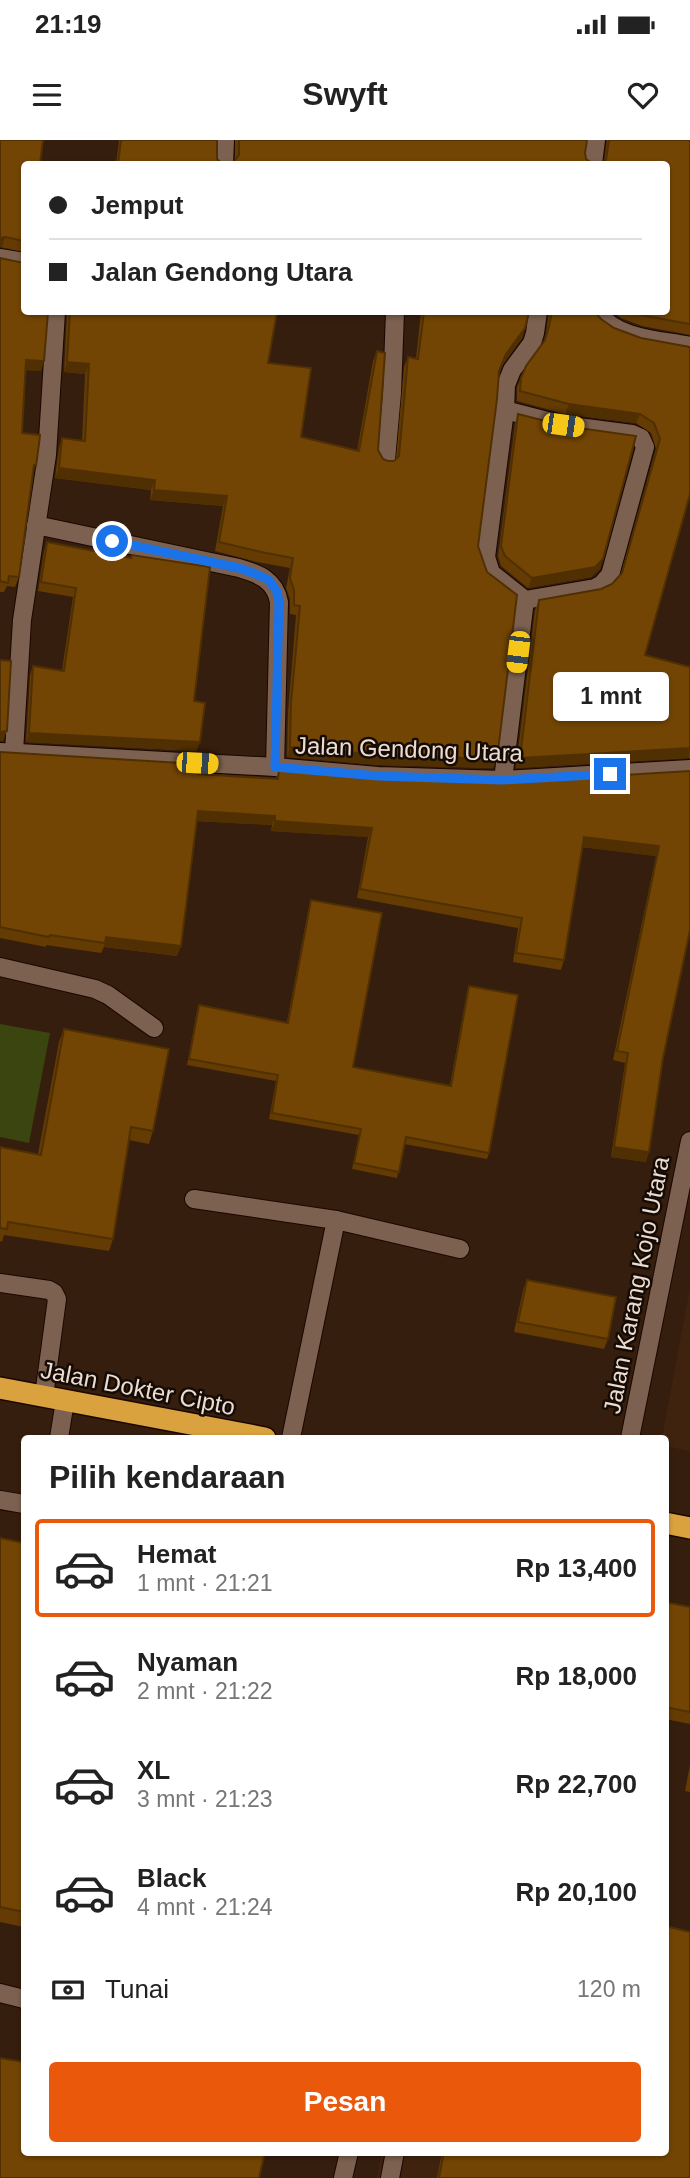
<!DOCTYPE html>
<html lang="id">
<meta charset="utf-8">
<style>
:root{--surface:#fff;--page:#f2f2f2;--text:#222;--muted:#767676;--line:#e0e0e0;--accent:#ea580c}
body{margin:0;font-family:Arial,sans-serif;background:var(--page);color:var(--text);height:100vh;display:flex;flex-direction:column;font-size:26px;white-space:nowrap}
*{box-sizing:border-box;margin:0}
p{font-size:23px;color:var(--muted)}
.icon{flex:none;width:38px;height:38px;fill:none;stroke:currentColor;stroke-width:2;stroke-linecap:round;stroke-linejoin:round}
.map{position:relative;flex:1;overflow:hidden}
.details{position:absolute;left:21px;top:1295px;width:648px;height:721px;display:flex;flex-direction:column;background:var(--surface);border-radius:7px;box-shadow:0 2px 5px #0004}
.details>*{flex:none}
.guide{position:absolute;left:21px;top:21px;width:649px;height:154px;border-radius:7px;box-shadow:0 2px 5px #0004;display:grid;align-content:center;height:154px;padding:0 28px;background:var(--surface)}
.end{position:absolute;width:32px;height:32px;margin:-16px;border:9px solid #1a73e8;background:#fff;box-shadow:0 0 0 4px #fff}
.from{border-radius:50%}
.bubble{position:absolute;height:49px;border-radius:7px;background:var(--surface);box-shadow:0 2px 5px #0004;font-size:23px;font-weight:800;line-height:49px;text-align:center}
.car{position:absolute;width:21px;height:42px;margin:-21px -10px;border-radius:9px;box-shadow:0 0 5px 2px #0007;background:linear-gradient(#f5c518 24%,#345 0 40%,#f5c518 0 76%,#345 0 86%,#f5c518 0)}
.guide b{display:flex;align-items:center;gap:24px;height:66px;font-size:26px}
.guide b+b{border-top:2px solid var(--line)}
.guide i{width:18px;height:18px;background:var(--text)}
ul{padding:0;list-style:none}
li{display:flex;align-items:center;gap:21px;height:98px;margin:0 14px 10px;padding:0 14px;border:4px solid transparent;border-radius:7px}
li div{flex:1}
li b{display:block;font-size:26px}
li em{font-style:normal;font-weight:800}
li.active{border-color:var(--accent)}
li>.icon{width:63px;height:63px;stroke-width:1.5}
h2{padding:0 28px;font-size:32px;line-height:84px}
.pay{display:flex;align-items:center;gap:18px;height:77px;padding:0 28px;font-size:26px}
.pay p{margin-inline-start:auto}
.button{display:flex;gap:14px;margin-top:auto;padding:14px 28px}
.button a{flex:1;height:80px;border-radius:7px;background:var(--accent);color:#fff;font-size:28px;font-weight:800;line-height:80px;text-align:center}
.status{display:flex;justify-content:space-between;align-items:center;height:49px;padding:0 35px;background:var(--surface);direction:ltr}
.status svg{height:19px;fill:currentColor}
header{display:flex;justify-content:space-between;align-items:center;height:91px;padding:0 28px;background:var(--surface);font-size:32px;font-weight:800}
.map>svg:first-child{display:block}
</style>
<div class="status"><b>21:19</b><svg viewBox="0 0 49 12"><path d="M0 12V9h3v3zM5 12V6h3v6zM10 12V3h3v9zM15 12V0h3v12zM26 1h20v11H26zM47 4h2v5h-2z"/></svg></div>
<header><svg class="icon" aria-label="menu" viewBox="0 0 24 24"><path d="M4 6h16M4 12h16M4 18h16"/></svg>Swyft<svg class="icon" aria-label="heart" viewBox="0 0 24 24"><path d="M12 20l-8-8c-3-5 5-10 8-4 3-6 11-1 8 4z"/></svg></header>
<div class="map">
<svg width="690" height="2038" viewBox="0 0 690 2038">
<rect width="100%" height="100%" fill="#351e0e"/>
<g fill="#40230f">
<polygon points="690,1148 690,1311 665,1306 665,1298 662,1298"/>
<polygon points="382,2013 593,2013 587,2038 377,2038"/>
</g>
<polygon fill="#3b450f" points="0,884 50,893 29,1003 0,997"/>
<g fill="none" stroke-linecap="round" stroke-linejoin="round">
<defs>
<g id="minor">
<polyline points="224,24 225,0"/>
<polyline points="593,24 596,0"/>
<polyline points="0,118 24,122"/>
<path d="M598 172C615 199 661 200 690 206"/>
<polyline points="505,270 563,285 632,294 641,298 645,307 610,435 602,444 595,448 525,460"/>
<polyline points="386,320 392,253 395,172"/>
<path d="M36 385 239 428C259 434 275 440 279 462L275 627"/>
<polyline points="0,612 275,627 378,636 503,640 690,629"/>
<polyline points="14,612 22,480 47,315 56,172"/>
<polyline points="503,640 525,460 491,433 486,417 505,270 506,245 512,230 532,203 535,193 538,172"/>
<polyline points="0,827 95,849 108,855 154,888"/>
<polyline points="194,1059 336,1080 291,1298"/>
<polyline points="336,1080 460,1109"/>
<polyline points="0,1143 49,1150 54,1153 57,1159 44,1256"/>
<polyline points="59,1298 65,1261"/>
<polyline points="630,1298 690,1001"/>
<polyline points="0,1360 24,1364"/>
<polyline points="0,1853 24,1859"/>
<polyline points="343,2038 349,2012"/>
<polyline points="390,2038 395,2012"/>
</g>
<g id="highway">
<polyline points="0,1248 265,1298"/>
<polyline points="665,1383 690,1388"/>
</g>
</defs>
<use href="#minor" stroke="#1b0700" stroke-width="20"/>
<use href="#highway" stroke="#1b0700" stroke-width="24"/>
<use href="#minor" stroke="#7d6150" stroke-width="18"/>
<use href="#highway" stroke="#d9a23f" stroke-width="21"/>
</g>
<g fill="#633b03">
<polygon points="0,0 24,24 24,112 0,107"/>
<polygon points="119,0 217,0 217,19 222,24 232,24 116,24"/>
<polygon points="235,0 587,0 235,20"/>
<polygon points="607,0 690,0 690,195 642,186 621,178 614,172 667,172 604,22"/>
<polygon points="0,118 41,231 26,230 22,293 32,335 19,437 15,447 7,446 4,452 0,452"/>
<polygon points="67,172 277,172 268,223 301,297 357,311 373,221 377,211 378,310 383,319 388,321 394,321 396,319 404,227 408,217 416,218 421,172 529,172 522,198 503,224 499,233 478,406 493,628 379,625 287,617 288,572 296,475 290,474 290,459 286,448 290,428 257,422 215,411 223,366 150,360 151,350 55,338 59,308 62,298 82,301 85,234 64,232"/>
<polygon points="549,172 595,172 601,179 614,188 641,198 690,207 645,515 690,527 690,618 516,628 535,470 539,460 601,449 612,444 621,434 656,309 651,293 636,283 565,274 517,261 517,247 526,226 545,200"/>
<polygon points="518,274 600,429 591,437 528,448 501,426 498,416 515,284"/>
<polygon points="47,402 194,561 200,602 196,611 26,602 30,535 33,526 62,530 73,457 38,451 44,411"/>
<polygon points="0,612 196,630 198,634 276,639 279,630 381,638 507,642 690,631 663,918 646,1022 611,1017 625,923 613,920 656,716 582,707 564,820 561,830 513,822 518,788 357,758 368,697 271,691 272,685 196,681 177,816 104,807 101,813 46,805 46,807 0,798"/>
<polygon points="311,760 353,927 450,945 467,852 469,846 489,1013 487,1019 404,1004 397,1038 352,1029 359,995 269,979 276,941 187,925 197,871 199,865 287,882 309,766"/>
<polygon points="64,889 153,991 149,1004 129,1000 113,1099 109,1111 4,1095 2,1102 0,1101 0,1007 38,1014 59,902"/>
<polygon points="527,1140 608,1199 604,1209 514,1192 523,1150"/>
<polygon points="0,1398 24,1403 24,1787 0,1782"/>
<polygon points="665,1462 690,1467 690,1584 665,1579"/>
<polygon points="690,1625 690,1652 685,1651"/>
<polygon points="442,2012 665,2012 690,2038 437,2038"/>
</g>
<g fill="#503003">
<polygon points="5,97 2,107 0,107 0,98"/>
<polygon points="525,188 522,198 503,224 506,214"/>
<polygon points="26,220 44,221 41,231 23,230"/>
<polygon points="67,222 89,224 85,234 64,232"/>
<polygon points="569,264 640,274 636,283 565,274"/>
<polygon points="59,328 155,340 151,350 55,338"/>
<polygon points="154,350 227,356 223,366 150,360"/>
<polygon points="603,419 600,429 591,437 528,448 532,438"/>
<polygon points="7,591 3,601 0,601 0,592"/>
<polygon points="29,593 200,602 196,611 26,602"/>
<polygon points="290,607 497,619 493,628 379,625 287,617"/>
<polygon points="690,608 689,618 516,628 520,618"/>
<polygon points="198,671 275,676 272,685 194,681"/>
<polygon points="275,681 372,688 368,697 271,691"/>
<polygon points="584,697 659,706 656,716 580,707"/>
<polygon points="106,797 181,806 177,816 104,807"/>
<polygon points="614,1007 649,1012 646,1022 611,1017"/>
</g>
<g fill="#734504" stroke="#503003" stroke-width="2">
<polygon points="0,0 43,0 40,24 24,24 24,101 5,97 0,98"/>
<polygon points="121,0 217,0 217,19 222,24 232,24 118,24"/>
<polygon points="239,0 587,0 585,13 586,19 593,24 232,24 239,15"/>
<polygon points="609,0 690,0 690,184 646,176 634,172 667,172 667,24 601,24 606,20"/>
<polygon points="0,118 24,123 24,172 48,172 44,221 26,220 22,293 40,295 39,304 36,326 34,325 19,437 9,436 8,443 0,441"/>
<polygon points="70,172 277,172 268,223 311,228 301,297 359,311 377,211 385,213 378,310 383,319 388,321 394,321 399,316 408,217 418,219 424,172 529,172 525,188 506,214 499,231 497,259 478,406 487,432 517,455 497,619 382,615 290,607 291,563 300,466 294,465 294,450 290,438 293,418 261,412 219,402 227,356 154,350 155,340 59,328 62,298 85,301 89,224 67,222"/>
<polygon points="552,172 595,172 601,179 614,188 641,198 690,207 690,354 645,515 690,527 690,608 520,618 539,460 601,449 612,444 622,433 660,299 654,283 640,274 569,264 520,251 521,238 526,226 545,200 549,186"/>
<polygon points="518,274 565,286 636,296 603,419 595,427 532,438 505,416 501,406"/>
<polygon points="47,402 131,418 132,415 210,427 194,561 205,563 200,602 29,593 33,526 64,531 76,448 41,442"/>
<polygon points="0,520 11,521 7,591 0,592"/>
<polygon points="0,612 197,624 196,630 198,631 198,634 278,639 279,630 284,629 381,638 507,642 690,631 690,790 663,918 649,1012 614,1007 628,913 617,911 659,706 584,697 564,820 516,813 522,778 360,749 372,688 275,681 275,676 198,671 181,806 106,797 105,803 50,795 49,797 0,787"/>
<polygon points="311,760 382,773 353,927 451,946 469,846 518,855 489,1013 406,997 399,1032 354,1023 361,989 272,973 278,935 189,919 199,865 288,883"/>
<polygon points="64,889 169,909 153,991 131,987 113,1099 8,1082 7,1089 0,1088 0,1007 41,1015"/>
<polygon points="527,1140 616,1157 608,1199 518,1182"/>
<polygon points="0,1398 24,1403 24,1772 0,1767"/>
<polygon points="665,1462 690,1467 690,1572 665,1567"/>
<polygon points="665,1786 690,1792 690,2038 439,2038 444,2012 665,2012"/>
<polygon points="0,1918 24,1922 24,2012 265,2012 259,2038 0,2038"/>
</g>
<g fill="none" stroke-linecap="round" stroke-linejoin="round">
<polyline stroke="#1a73e8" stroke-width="9" points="112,401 239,428 256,434 269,440 277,452 279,462 275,627 378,636 502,640 610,634"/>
</g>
<g text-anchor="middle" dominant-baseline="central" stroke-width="5" stroke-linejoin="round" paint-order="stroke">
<g font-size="24" fill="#ebdbd1" stroke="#150b05">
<text transform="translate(409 609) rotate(2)">Jalan Gendong Utara</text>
<text transform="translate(636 1145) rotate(-79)">Jalan Karang Kojo Utara</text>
<text transform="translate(138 1248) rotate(11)">Jalan Dokter Cipto</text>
</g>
</g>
</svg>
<i class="end from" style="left:112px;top:401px"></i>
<i class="end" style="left:610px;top:634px"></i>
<div class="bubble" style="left:553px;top:532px;width:116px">1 mnt</div>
<i class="car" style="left:563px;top:285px;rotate:98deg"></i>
<i class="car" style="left:518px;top:512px;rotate:187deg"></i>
<i class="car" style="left:197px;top:623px;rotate:93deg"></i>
<div class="guide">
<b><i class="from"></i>Jemput</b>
<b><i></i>Jalan Gendong Utara</b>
</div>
<section class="details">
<h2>Pilih kendaraan</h2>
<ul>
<li class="active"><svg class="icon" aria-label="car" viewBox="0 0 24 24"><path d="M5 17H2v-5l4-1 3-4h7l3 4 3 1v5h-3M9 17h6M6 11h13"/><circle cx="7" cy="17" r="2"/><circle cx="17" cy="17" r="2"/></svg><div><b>Hemat</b><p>1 mnt · 21:21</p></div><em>Rp 13,400</em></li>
<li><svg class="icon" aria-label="car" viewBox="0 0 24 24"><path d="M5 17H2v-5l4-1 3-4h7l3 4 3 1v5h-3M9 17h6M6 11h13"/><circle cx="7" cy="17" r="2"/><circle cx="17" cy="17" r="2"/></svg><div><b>Nyaman</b><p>2 mnt · 21:22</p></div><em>Rp 18,000</em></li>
<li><svg class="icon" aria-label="car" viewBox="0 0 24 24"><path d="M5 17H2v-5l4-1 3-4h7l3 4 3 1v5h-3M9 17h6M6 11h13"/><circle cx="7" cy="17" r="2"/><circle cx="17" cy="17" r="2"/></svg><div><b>XL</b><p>3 mnt · 21:23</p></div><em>Rp 22,700</em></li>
<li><svg class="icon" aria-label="car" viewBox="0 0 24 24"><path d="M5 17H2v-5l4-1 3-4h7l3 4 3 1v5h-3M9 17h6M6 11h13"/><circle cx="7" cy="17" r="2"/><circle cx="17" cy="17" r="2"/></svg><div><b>Black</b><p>4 mnt · 21:24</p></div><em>Rp 20,100</em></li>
</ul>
<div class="pay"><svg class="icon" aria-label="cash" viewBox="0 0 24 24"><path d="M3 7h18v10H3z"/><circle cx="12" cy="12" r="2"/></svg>Tunai<p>120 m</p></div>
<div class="button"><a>Pesan</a></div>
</section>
</div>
